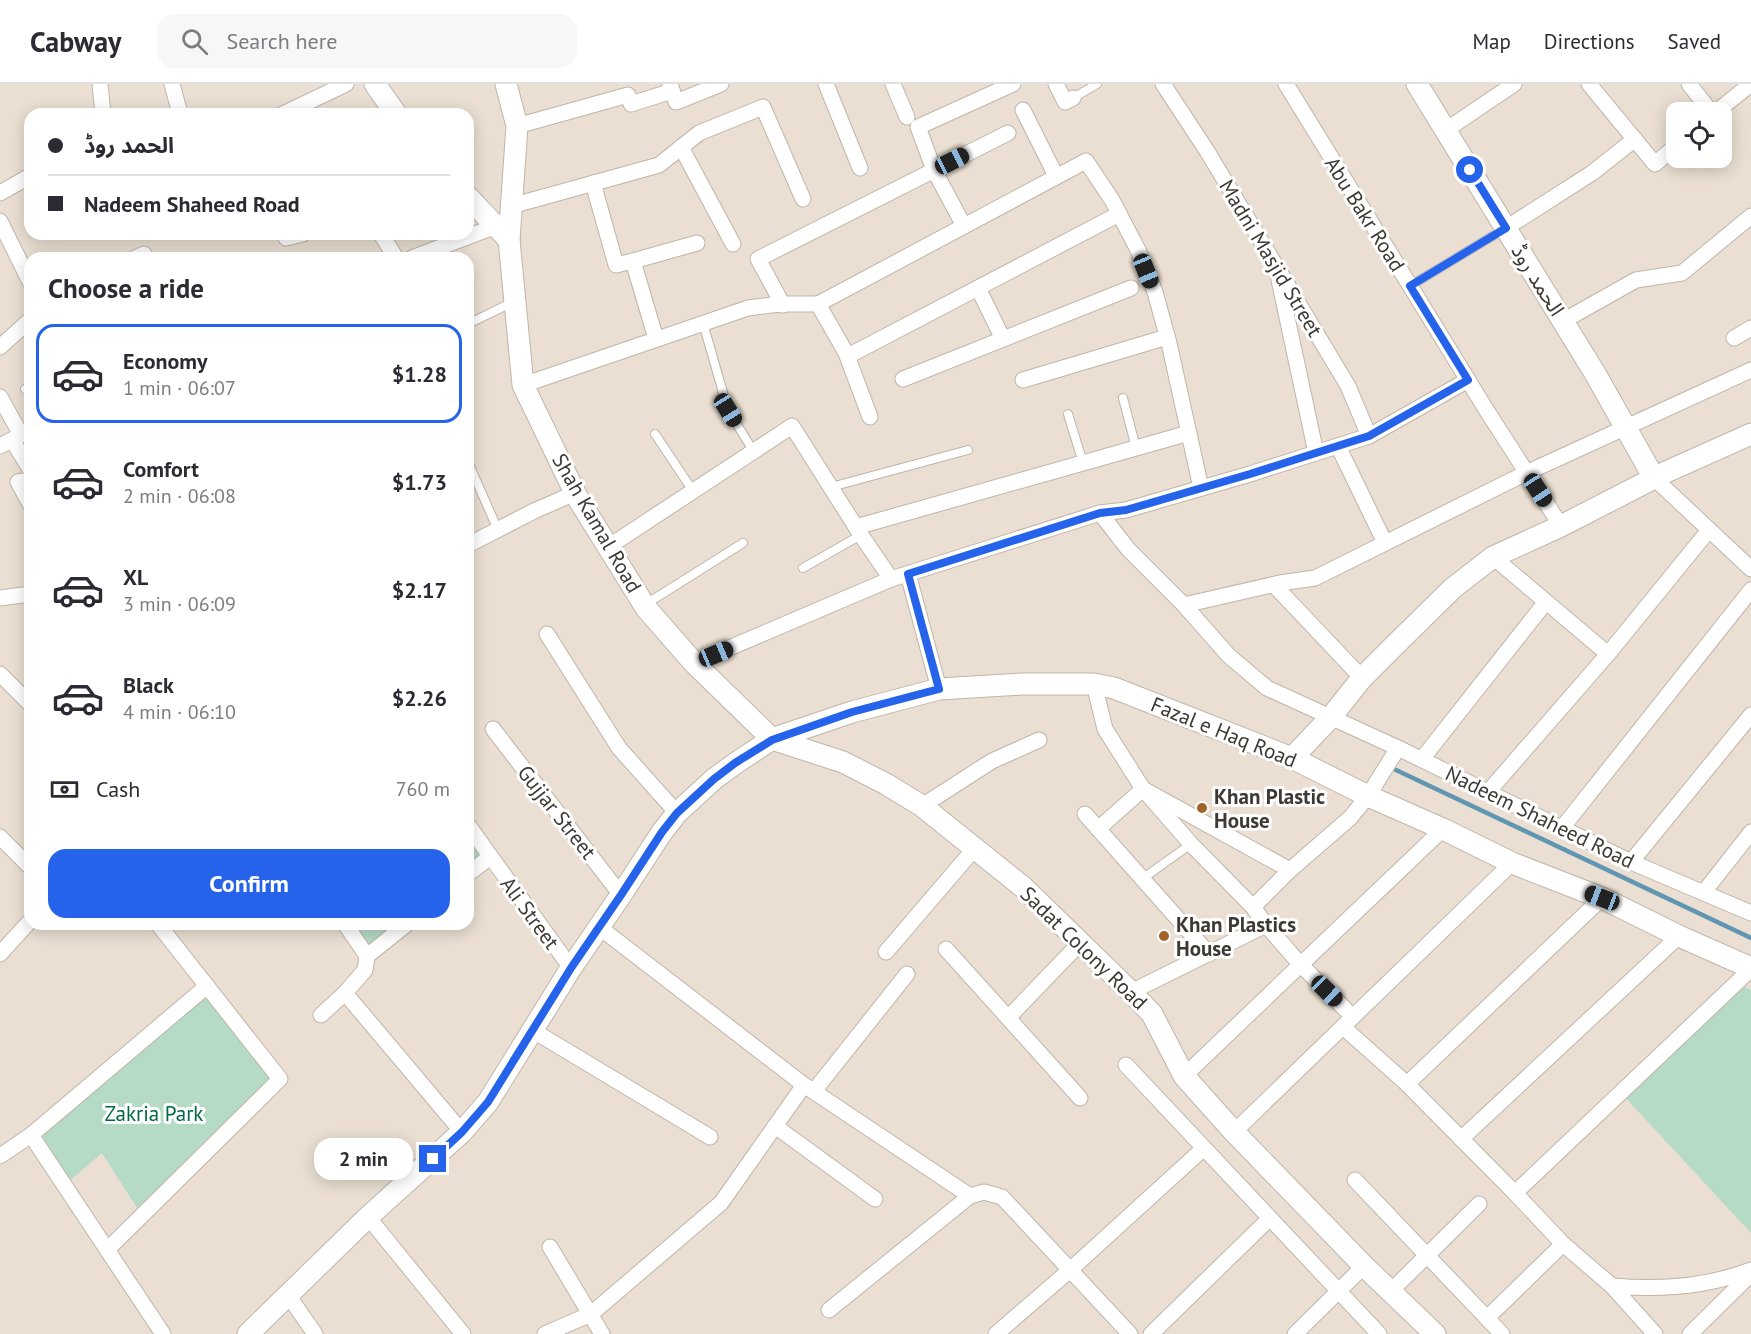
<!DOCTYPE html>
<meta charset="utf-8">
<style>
:root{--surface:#fff;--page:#f7f7f7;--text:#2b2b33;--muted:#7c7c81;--line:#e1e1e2;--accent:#2563eb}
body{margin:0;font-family:"PT Sans","Noto Sans Arabic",sans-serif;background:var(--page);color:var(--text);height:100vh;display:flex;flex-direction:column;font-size:22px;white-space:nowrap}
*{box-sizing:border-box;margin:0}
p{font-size:20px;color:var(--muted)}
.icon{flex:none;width:33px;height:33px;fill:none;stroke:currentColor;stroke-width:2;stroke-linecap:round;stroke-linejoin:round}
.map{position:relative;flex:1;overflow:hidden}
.sheet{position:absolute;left:24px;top:168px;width:450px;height:678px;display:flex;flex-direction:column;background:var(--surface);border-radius:18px;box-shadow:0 3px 15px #0003}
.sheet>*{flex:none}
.banner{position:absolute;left:24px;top:24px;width:450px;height:132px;border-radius:18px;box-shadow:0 3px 15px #0003;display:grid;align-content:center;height:132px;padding:0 24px;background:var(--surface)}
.buttons{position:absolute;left:1666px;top:18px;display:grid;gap:12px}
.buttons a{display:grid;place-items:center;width:66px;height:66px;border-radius:12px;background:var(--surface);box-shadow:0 3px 15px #0003;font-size:30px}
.end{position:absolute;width:27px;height:27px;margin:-14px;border:8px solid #2563eb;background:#fff;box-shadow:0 0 0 3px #fff}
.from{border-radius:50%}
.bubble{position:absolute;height:42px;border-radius:18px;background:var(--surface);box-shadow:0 3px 15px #0003;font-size:20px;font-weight:700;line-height:42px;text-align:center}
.car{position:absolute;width:18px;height:36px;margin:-18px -9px;border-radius:8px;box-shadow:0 0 4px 2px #0007;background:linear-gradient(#222 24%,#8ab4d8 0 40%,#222 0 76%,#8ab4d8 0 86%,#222 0)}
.banner b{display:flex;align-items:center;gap:21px;height:57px;font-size:22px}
.banner b+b{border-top:2px solid var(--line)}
.banner i{width:15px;height:15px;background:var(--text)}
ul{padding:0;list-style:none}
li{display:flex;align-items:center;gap:18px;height:99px;margin:0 12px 9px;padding:0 12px;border:3px solid transparent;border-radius:18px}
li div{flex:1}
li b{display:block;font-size:22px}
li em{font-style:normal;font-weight:700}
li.selected{border-color:var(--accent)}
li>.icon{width:54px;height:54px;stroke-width:1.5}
h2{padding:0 24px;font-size:27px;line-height:72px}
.pay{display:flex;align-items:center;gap:15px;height:66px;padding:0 24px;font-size:22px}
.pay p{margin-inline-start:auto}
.cta{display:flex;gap:12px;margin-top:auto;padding:12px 24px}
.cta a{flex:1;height:69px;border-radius:18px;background:var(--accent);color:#fff;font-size:24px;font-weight:700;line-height:69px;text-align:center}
header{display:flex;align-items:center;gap:36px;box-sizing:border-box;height:84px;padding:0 30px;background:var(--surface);border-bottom:2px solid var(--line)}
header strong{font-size:28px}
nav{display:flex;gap:33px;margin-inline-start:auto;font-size:21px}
.search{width:420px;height:54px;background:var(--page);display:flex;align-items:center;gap:15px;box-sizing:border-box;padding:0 21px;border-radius:18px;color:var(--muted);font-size:22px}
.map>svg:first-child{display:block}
</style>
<header>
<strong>Cabway</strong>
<div class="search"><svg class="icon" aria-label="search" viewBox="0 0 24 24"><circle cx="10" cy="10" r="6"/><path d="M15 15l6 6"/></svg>Search here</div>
<nav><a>Map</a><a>Directions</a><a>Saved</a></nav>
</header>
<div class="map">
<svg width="1751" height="1250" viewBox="0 0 1751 1250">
<rect width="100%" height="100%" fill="#eadfd2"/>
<g fill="#b5dbc6">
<polygon points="468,741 490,773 468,790"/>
<polygon points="345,840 407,840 367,872"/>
<polygon points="1743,902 1751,906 1751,1149 1622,1010"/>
<polygon points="206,908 275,995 137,1124 102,1069 68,1098 36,1053"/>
</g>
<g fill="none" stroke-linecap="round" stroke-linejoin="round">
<polyline stroke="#6096b2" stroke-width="4.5" points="1396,686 1751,854"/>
<defs>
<g id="lane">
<polyline points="1073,14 1097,0"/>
<polyline points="1410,202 1504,145"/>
<polyline points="703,239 728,326 754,368"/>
<polyline points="468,240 513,218"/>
<polyline points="25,305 30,303"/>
<polyline points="1123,314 1136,364"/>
<polyline points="1068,330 1083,379"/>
<polyline points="655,350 693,407"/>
<polyline points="468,378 498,446"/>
<polyline points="831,403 968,366"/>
<polyline points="803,484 861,451"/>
<polyline points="646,520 743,459"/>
<polyline points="1142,795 1191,760"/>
</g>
<g id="street">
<polyline points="100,0 103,30"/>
<polyline points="172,0 180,30"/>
<polyline points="670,0 676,18 721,0"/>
<polyline points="826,0 860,84"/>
<polyline points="893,0 907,33"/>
<polyline points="1056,0 1065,18 1073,14"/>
<polyline points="1163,0 1207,67 1348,302 1369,352"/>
<polyline points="1286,0 1487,327 1561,442"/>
<polyline points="1589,0 1655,80 1677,61"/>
<polyline points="1689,0 1711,28"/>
<polyline points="1023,26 1056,92"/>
<polyline points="1716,28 1751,0"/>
<polyline points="283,30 346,0"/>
<polyline points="517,42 628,11 631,20 672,7"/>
<polyline points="1446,46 1514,0"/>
<polyline points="681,63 733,160"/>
<polyline points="593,99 616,181 633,177 656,255"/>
<polyline points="0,109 30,92"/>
<polyline points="511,122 659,81 699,49 763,23 803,115"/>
<polyline points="0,137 30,198"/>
<polyline points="964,142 934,86 918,43 1013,0"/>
<polyline points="1506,144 1592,89 1635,55"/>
<polyline points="381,150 396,174"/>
<polyline points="286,154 303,150"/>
<polyline points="135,174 144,170 146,174"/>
<polyline points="412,174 496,142"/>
<polyline points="633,177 697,159"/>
<polyline points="1279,196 1316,369"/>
<polyline points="978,204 1003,255"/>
<polyline points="818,220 1086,77 1112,116 1138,166 1155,208 1169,259 1201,404"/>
<polyline points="783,221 758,175 1008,49"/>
<polyline points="1563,237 1636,196 1682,189 1751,132"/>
<polyline points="1734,254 1751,244"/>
<polyline points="0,263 30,236"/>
<polyline points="848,272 1119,130"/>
<polyline points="903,295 1131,204"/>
<polyline points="1023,296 1167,253"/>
<polyline points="523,301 748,224 780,220 818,220 846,269 870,333"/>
<polyline points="0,313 21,351 0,362"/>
<polyline points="12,356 30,385"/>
<polyline points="1338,362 1385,459"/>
<polyline points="1654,394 1751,485"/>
<polyline points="30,396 18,398 30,420"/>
<polyline points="1100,429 1128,465 1184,521 1229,572 1267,604 1398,664 1631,778 1751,829"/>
<polyline points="856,443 1189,349"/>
<polyline points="468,461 534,427 575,409"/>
<polyline points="608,463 792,342 861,451 891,495"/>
<polyline points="1493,473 1608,570"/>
<polyline points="908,490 939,605"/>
<polyline points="1274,501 1362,594"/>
<polyline points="0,514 30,510"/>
<polyline points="1184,521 1280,499 1315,494 1526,389 1751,286"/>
<polyline points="547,550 619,664 677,729"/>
<polyline points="694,579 891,495 1100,429 1126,426 1250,390 1369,352 1468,296"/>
<polyline points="0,590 30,620"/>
<polyline points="1094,600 1105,645 1143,705 1191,760 1253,823 1266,841 1300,880 1353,933"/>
<polyline points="493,645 621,811"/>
<polyline points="1422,675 1545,519"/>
<polyline points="1488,708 1608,570 1709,446"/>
<polyline points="922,722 992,677 1039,656"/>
<polyline points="1085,730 1209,870"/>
<polyline points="468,741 571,884"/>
<polyline points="1562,744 1751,506"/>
<polyline points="1098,745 1143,705 1290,786"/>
<polyline points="0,753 30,783"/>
<polyline points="1631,778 1751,631"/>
<polyline points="468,790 490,773"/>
<polyline points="1704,808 1751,748"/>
<polyline points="1253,823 1290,786 1350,734 1368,712 1398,664"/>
<polyline points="345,840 367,872 407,840"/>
<polyline points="946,865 1080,1014"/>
<polyline points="886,868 975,764"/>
<polyline points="0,870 30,837"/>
<polyline points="1131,908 1266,841"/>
<polyline points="345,909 462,1048"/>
<polyline points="321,931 345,909 365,886 367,872"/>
<polyline points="1008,934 1080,859"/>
<polyline points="1343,943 1407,1000 1515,1109 1563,1160 1612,1202 1655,1250"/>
<polyline points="532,946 710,1053"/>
<polyline points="1126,981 1379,1250"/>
<polyline points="1184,992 1443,745"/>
<polyline points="1407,1000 1602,814"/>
<polyline points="804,1001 970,1112 984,1108 1002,1113 1130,1250"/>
<polyline points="814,1007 907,890"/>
<polyline points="775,1042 875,1115"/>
<polyline points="1234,1048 1512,779"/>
<polyline points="31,1051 163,1250"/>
<polyline points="1461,1055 1679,852"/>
<polyline points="0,1072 31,1051 207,902"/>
<polyline points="1355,1096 1502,1250"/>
<polyline points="1515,1109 1751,885"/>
<polyline points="368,1133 463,1250"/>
<polyline points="550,1163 602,1250"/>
<polyline points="107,1166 280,995 158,840"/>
<path d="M1612 1202C1658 1206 1707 1203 1751 1186"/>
<polyline points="1391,1207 1479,1120"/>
<polyline points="288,1211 315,1250"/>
<polyline points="829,1226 970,1112"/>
<polyline points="1487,1234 1563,1160"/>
<polyline points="545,1250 591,1230 721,1119 804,1001 599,843"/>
<polyline points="996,1250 1070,1186 1204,1064"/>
<polyline points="1151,1250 1270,1134"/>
<polyline points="1295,1250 1364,1182"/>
<polyline points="1690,1250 1751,1190"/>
</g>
<g id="secondary">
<polyline points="375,0 396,30"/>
<polyline points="506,0 517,42 509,156 523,301 577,413 646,524 694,579 772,655 843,678 886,700 922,722 1023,803 1131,908 1152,930 1184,992 1234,1048 1364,1182 1435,1250"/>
<polyline points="1417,0 1596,291 1654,394"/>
<polyline points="468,113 509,156"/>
<polyline points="1292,674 1331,633 1362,594 1396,560 1453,504 1493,473 1561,442 1666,388 1751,350"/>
<polyline points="248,1250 368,1133 462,1048 488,1018 571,884 621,811 662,748 677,729 714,695 736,679 772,655 852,628 939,605 1022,600 1094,600 1114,604 1292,674 1368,712 1443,745 1512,779 1602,814 1679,852 1751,884"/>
</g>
</defs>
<use href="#lane" stroke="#bfb5a8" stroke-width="10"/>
<use href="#street" stroke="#bfb5a8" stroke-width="17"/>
<use href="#secondary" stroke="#bfb5a8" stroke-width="23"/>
<use href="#lane" stroke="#fff" stroke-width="8"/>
<use href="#street" stroke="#fff" stroke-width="15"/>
<use href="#secondary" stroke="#fff" stroke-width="21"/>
</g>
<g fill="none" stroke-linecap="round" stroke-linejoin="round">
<polyline stroke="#2563eb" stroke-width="8" points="433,1075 462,1048 488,1018 571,884 621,811 662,748 677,729 714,695 735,679 772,656 852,628 939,605 908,490 1100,429 1126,426 1250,390 1369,352 1468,296 1410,202 1506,144 1470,86"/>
</g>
<g fill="#a06526" stroke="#fff" stroke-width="2">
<circle cx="1202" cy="724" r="6"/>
<circle cx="1164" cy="852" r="6"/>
</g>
<g text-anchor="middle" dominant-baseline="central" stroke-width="6" stroke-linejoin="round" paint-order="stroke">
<g font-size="21" fill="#3d3934" stroke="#fff">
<text transform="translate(1365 130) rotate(58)">Abu Bakr Road</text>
<text transform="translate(1271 174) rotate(59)">Madni Masjid Street</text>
<text transform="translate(1538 196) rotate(58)">الحمد روڈ</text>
<text transform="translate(597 439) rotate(60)">Shah Kamal Road</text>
<text transform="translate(1224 648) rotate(22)">Fazal e Haq Road</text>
<text transform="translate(557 728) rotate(52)">Gujjar Street</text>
<text transform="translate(1540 733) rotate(26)">Nadeem Shaheed Road</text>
<text transform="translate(530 829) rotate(54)">Ali Street</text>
<text transform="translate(1084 864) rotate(44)">Sadat Colony Road</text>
</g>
<g font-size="21" font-weight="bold" fill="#3d3934" stroke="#fff" text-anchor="start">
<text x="1214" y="712">Khan Plastic<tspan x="1214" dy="24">House</tspan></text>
<text x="1176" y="840">Khan Plastics<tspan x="1176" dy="24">House</tspan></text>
</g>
<g font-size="21" fill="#006845" stroke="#fff">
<text x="154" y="1029">Zakria Park</text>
</g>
</g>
</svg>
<div class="buttons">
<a><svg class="icon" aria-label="locate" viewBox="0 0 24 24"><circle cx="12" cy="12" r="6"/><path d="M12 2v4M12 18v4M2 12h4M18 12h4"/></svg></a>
</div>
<i class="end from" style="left:1470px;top:86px"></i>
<i class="end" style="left:433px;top:1075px"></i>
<div class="bubble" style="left:314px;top:1054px;width:99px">2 min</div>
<i class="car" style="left:952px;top:77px;rotate:63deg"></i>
<i class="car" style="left:1146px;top:187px;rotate:158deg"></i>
<i class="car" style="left:728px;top:326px;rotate:148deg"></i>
<i class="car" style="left:1538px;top:406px;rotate:147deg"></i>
<i class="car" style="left:716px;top:570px;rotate:67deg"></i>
<i class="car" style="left:1602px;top:814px;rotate:291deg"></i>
<i class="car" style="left:1327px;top:907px;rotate:134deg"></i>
<div class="banner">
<b><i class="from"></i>الحمد روڈ</b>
<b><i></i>Nadeem Shaheed Road</b>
</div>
<section class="sheet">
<h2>Choose a ride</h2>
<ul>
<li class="selected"><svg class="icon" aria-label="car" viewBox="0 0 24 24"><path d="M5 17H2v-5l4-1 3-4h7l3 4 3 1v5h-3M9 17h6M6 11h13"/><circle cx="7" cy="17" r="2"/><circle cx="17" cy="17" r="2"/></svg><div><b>Economy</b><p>1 min · 06:07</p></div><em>$1.28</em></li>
<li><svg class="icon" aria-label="car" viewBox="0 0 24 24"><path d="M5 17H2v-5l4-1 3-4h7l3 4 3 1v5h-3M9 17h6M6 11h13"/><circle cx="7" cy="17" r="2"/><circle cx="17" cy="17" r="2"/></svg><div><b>Comfort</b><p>2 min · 06:08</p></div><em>$1.73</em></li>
<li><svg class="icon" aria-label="car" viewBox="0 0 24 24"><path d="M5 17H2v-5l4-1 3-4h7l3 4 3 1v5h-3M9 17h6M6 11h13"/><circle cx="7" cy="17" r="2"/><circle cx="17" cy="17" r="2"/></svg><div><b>XL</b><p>3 min · 06:09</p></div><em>$2.17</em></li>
<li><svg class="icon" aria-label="car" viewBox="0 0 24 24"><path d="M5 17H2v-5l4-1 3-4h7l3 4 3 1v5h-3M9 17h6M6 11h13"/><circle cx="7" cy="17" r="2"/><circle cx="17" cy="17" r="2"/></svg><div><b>Black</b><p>4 min · 06:10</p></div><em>$2.26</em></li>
</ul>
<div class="pay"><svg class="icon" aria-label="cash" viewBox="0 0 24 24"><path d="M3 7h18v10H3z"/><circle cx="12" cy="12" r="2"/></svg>Cash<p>760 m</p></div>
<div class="cta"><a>Confirm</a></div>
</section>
</div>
